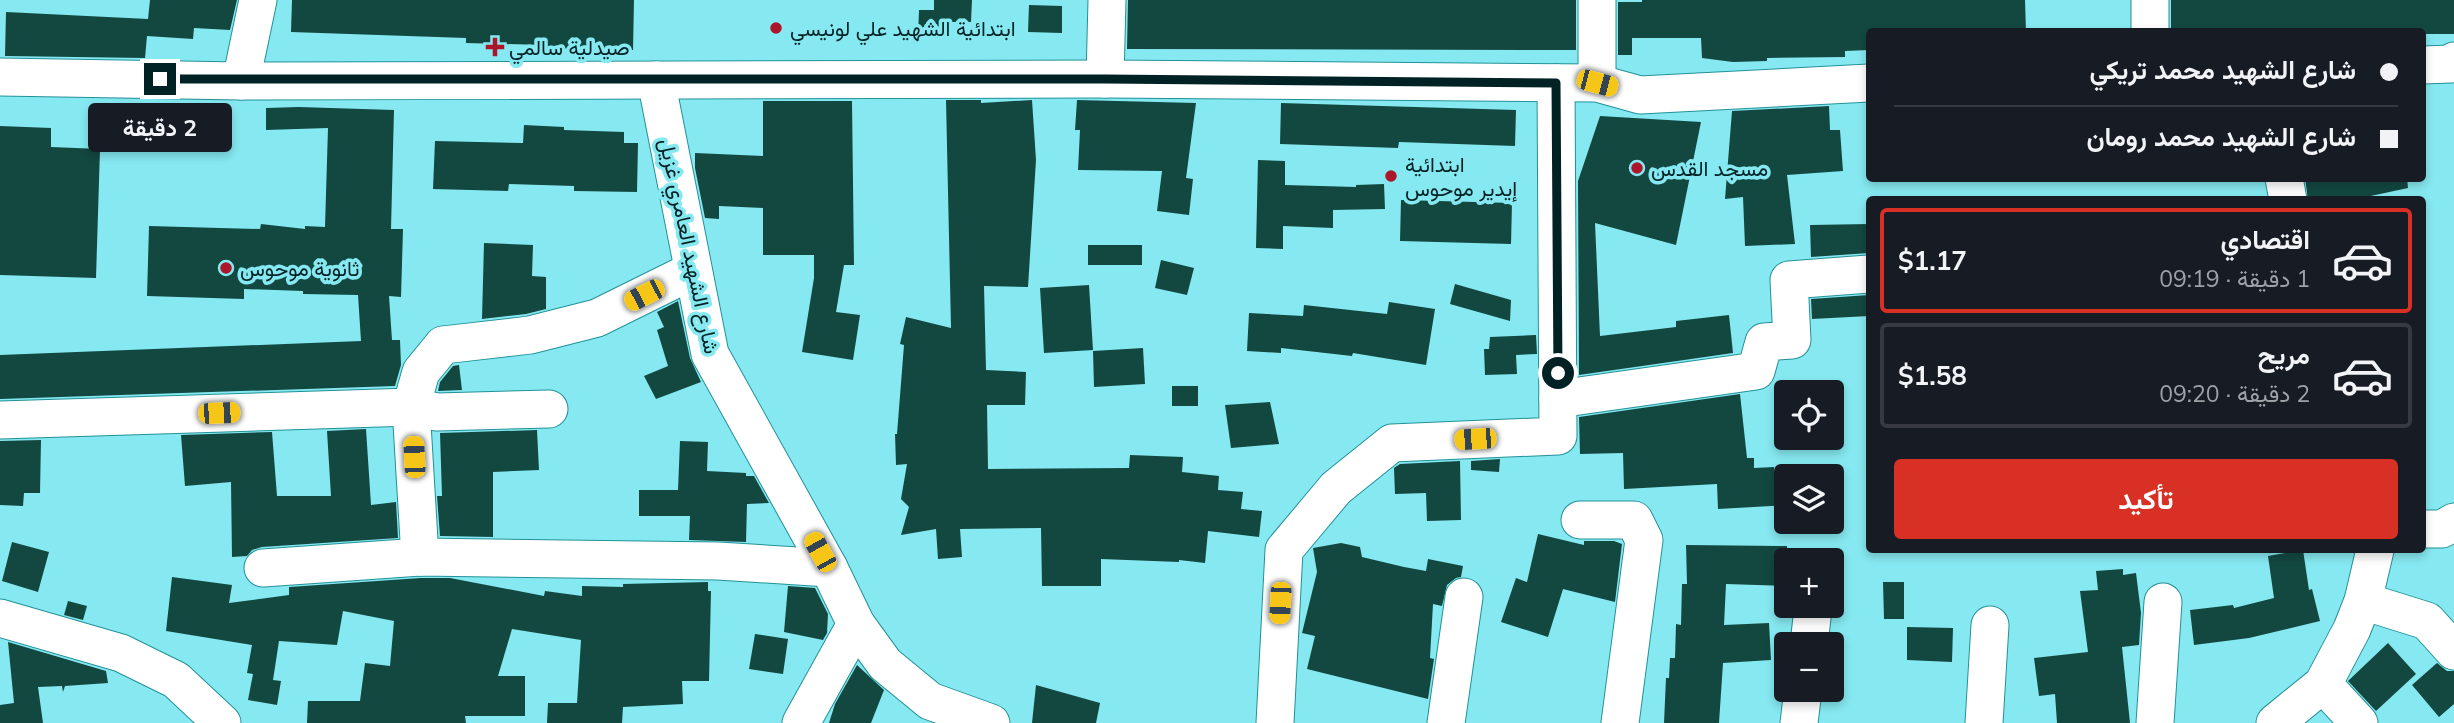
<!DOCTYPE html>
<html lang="ar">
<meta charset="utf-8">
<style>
:root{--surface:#171b24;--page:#242831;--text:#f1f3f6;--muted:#9ea1a6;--line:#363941;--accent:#d93025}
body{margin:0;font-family:Mulish,Vazirmatn,sans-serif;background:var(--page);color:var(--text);direction:rtl;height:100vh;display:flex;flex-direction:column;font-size:26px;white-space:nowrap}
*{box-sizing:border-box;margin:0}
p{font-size:23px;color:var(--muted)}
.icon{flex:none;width:38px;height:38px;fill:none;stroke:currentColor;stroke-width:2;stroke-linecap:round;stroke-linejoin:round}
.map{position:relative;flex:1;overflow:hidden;direction:ltr}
.sheet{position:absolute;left:1866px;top:196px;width:560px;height:357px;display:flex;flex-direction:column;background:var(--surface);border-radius:7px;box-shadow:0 4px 10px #0003;direction:rtl}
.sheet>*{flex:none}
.top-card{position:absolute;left:1866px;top:28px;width:560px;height:154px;border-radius:7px;box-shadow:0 4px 10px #0003;direction:rtl;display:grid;align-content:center;height:154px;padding:0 28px;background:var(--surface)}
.buttons{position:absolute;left:1774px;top:380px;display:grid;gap:14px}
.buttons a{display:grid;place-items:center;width:70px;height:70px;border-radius:7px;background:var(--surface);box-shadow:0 4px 10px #0003;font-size:35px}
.end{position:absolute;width:32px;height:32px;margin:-16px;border:9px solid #012224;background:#fff;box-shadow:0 0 0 4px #fff}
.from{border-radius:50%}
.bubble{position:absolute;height:49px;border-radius:7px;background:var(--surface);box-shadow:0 4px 10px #0003;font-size:23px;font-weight:700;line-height:49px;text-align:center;direction:rtl}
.car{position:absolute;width:21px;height:42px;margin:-21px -10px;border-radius:9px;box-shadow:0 0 5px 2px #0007;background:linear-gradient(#f5c518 24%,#345 0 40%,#f5c518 0 76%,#345 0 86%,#f5c518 0)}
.top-card b{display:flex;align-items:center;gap:24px;height:66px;font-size:26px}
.top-card b+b{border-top:2px solid var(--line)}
.top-card i{width:18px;height:18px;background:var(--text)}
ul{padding:12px 0 0;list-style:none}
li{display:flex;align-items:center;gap:21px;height:105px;margin:0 14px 10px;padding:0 14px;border:4px solid var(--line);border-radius:7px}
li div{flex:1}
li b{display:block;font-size:26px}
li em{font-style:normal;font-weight:700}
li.on{border-color:var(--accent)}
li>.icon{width:63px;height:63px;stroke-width:1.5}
.cta{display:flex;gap:14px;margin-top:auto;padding:14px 28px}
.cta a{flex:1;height:80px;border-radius:7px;background:var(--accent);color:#fff;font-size:28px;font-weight:700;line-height:80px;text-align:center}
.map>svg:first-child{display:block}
</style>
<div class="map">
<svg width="2454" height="723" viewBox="0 0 2454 723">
<rect width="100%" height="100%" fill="#86e9f1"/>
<g fill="#134841">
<polygon points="150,0 237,0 230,30 194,28 193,39 147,36 145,58 5,56 6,12 148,19"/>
<polygon points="292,0 634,0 633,50 544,48 544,45 466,43 466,38 291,32"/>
<polygon points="934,0 972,0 971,22 952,22 952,38 918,37 919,10 934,10"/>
<polygon points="1128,0 1576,0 1576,50 1127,49"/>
<polygon points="1642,0 2025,0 2026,32 1869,32 1869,50 1845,51 1845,57 1767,58 1767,61 1733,62 1702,58 1701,38 1632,38 1632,55 1618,55 1618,2 1642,2"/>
<polygon points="2171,0 2454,0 2454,34 2422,34 2422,32 2171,32"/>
<polygon points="1029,5 1062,6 1062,33 1028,32"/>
<polygon points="946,100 981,100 981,103 1032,100 1036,160 1028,287 984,286 986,370 1026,372 1025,405 987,405 988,469 1129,468 1130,455 1183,457 1182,472 1219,476 1218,490 1243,492 1241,509 1262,511 1259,537 1208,531 1205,563 1179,560 1179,562 1101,559 1101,586 1042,586 1041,528 960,529 962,557 938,559 936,529 901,535 909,507 901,499 907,464 896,465 895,434 897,434 904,345 900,344 906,317 951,328"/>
<polygon points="1077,100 1196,103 1186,178 1193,179 1189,215 1157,211 1162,171 1078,170 1080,130 1075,130"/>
<polygon points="763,101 852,101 854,265 844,265 836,312 860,315 853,360 802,352 814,278 814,255 763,255 763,208 719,206 719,219 705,218 695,168 695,153 763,156"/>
<polygon points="1281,103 1516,110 1515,146 1399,142 1398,148 1280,144"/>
<polygon points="1829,106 1830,130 1840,130 1843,171 1787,175 1795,244 1745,246 1743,197 1725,199 1732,111"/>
<polygon points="299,107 394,110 391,229 403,229 401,297 389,296 392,340 400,340 401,365 395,386 0,399 0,355 361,341 358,295 303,294 303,291 244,289 244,299 147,296 149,226 260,229 261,224 305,229 305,226 325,227 328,128 266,130 266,108"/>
<polygon points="1600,116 1701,122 1676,245 1595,223 1600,336 1676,327 1676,321 1729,315 1733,353 1579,375 1578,181"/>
<polygon points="154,122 183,126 179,149 150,146 114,147 113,123"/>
<polygon points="524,125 564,127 564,130 624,132 624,143 638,143 637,192 574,191 574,186 509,184 508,191 433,189 435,141 523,143"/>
<polygon points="0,126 51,128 51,147 100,149 96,278 0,275"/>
<polygon points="1258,160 1285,161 1285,185 1356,187 1356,185 1384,184 1385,209 1333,210 1333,228 1283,226 1283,249 1256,248"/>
<polygon points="2305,178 2407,178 2408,188 2352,200 2308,200"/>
<polygon points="1401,200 1512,203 1511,244 1400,241"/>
<polygon points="1869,224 1869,253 1811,257 1810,225"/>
<polygon points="484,243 533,245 532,276 546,277 546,309 526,314 482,319"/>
<rect x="1088" y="245" width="54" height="20"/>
<polygon points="1161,260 1194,268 1187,295 1155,288"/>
<polygon points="1455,284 1511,300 1510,321 1450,304"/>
<polygon points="1089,285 1093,350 1044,353 1040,288"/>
<polygon points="1869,295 1869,316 1812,319 1811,299"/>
<polygon points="678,301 690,358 701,382 656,399 644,376 668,366 657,330 664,327 657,312"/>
<polygon points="1389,302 1435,309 1426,365 1353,353 1352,356 1281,348 1281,353 1247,351 1249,313 1303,316 1304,305 1387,314"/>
<polygon points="1536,335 1537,354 1516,355 1517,374 1485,375 1484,349 1489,349 1490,337"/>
<polygon points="1143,348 1145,384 1094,387 1093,351"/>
<polygon points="459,365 462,390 438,391 440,382 453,366"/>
<rect x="1172" y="386" width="26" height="20"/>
<polygon points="1740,394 1747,458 1754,458 1754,468 1774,467 1774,480 1787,479 1787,505 1718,509 1717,484 1624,489 1623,453 1580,454 1579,417"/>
<polygon points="1270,402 1279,444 1231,448 1225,405"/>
<polygon points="366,429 371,505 396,502 398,538 262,547 252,550 247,556 232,557 231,482 185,486 181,435 272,432 277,496 331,496 327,431"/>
<polygon points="537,430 539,470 493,472 493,537 440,536 437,496 442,496 440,433"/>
<polygon points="41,440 40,493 24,493 23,506 0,505 0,441"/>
<polygon points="680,441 708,442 707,471 746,473 746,476 754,476 769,503 747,504 746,542 689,540 690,516 639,516 639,490 678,490"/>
<polygon points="1500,459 1499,472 1471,470 1471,461"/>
<polygon points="1460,461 1461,520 1427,521 1426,493 1395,494 1394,468 1400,464"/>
<polygon points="1538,534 1584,545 1584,541 1614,541 1622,544 1615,602 1563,589 1548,637 1501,622 1516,578 1527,582"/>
<polygon points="12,542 49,552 38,592 2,581"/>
<polygon points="1341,543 1360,547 1362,557 1404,567 1426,571 1428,559 1463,566 1461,577 1456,578 1447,585 1442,606 1433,604 1430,658 1434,659 1428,699 1307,669 1315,636 1302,633 1317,572 1313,548"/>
<polygon points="1686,545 1787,546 1787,586 1726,584 1724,625 1769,623 1771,660 1723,663 1719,723 1664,723 1666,678 1669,678 1670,658 1675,658 1676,624 1681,625 1682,584 1687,584"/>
<polygon points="2303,550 2309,590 2312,589 2320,621 2249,638 2194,645 2190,610 2233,605 2234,608 2274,598 2268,556"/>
<polygon points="2123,569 2123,575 2136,573 2141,613 2139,645 2122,647 2130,723 2057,723 2055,694 2039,696 2034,658 2088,652 2080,591 2098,590 2096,571"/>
<polygon points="172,577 232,585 229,603 289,595 289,587 421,578 450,578 544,596 545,591 582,596 582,586 623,587 623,584 708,582 708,591 711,591 709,681 682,681 683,704 623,707 622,723 547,723 548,703 577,703 581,640 512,629 498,676 525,676 525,716 465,716 466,723 307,723 308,701 360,701 365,663 390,666 394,621 343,611 337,645 279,641 273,680 281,681 277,705 248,700 253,674 247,673 252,645 166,631"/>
<polygon points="1883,582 1904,582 1904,619 1884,619"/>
<polygon points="788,586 815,588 828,614 827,633 823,640 784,632"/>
<polygon points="68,601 87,606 83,620 64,615"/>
<polygon points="1907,627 1953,628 1952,662 1907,660"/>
<polygon points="755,634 788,639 783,674 749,669"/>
<polygon points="8,642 106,671 108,683 65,686 63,692 62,686 38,687 43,723 0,723 0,705 14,703"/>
<polygon points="2388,643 2416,674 2376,711 2348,681"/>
<polygon points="2437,663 2447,671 2454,671 2454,704 2439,717 2412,685"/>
<polygon points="857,665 884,690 871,723 829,723 835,704"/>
<polygon points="1036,685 1100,703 1096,723 1032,723"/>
</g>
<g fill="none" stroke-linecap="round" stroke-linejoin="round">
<defs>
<g id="minor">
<polyline points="2150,32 2150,0"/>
<polyline points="2422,65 2451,64 2454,61"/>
<polyline points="0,77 241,81 1105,79 1597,83 1640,95 1869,83"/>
<polyline points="1105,79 1107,0"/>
<polyline points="656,80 710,354 829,568 856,624 885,664 930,701 991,723"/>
<polyline points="241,81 258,0"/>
<polyline points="1597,83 1597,0"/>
<polyline points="2284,178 2288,200"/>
<polyline points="1558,399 1756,371 1764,342 1792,340 1789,280 1869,274"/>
<polyline points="0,420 411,407 437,412 549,409"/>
<polyline points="1580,520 1634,520 1644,540 1620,723"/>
<polyline points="2422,529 2442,529 2454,522"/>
<polyline points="420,557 411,407 421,372 443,345 530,335 597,318 692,271"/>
<polyline points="263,568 420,557 718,561 829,568"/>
<polyline points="2363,601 2427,621 2454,651"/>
<polyline points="0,618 121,653 176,680 222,723"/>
<polyline points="1809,644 1813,609"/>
<polyline points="2323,684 2359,723"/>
<polyline points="801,723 856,624"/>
<polyline points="1275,723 1284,550 1336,488 1392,443 1558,436 1556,83"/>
<polyline points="1446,723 1464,597"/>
<polyline points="1799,723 1803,690"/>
<polyline points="1984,723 1990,625"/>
<polyline points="2155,723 2163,602"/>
<polyline points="2275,723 2323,684 2352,629 2363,601 2375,550"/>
</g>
</defs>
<use href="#minor" stroke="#229198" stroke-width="39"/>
<use href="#minor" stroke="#fff" stroke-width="37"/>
</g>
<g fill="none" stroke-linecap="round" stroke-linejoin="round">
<polyline stroke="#012224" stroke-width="9" points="160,79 1105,79 1556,83 1558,373"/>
</g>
<g fill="#ab162b" stroke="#86e9f1" stroke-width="2.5">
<circle cx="776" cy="28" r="7"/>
<path d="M491.5 36.5h7v7h7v7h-7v7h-7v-7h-7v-7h7z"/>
<circle cx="1637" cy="168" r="7"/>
<circle cx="1391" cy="176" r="7"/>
<circle cx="226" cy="268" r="7"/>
</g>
<g text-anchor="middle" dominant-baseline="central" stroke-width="7" stroke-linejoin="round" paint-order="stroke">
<g font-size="21" fill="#012224" stroke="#86e9f1" text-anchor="start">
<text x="790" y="28">ابتدائية الشهيد علي لونيسي</text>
<text x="509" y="47">صيدلية سالمي</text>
<text x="1405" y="164">ابتدائية<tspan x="1405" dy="24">إيدير موحوس</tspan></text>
<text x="1651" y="168">مسجد القدس</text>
<text x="240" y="268">ثانوية موحوس</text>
</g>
<g font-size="21" fill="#012224" stroke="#86e9f1">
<text transform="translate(690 246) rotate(78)">شارع الشهيد العامري غزيل</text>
</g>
</g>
</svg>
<div class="buttons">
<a><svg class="icon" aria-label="locate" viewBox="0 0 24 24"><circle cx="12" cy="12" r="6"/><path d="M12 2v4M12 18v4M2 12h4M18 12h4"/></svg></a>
<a><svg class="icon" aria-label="layers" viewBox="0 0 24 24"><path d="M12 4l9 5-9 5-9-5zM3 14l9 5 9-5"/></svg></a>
<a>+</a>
<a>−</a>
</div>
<i class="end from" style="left:1558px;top:373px"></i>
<i class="end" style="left:160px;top:79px"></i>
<div class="bubble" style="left:88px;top:103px;width:144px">2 دقيقة</div>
<i class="car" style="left:1597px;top:83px;rotate:105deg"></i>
<i class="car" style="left:644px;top:295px;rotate:243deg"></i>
<i class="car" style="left:219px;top:413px;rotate:88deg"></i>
<i class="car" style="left:1475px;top:439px;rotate:267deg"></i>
<i class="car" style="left:414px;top:457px;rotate:357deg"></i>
<i class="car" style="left:820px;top:552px;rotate:331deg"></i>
<i class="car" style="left:1280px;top:603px;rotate:183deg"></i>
<div class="top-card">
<b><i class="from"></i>شارع الشهيد محمد تريكي</b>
<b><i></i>شارع الشهيد محمد رومان</b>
</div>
<section class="sheet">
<ul>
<li class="on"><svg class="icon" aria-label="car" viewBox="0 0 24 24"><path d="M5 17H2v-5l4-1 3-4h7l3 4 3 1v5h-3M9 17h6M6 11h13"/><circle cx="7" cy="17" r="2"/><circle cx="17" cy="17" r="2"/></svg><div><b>اقتصادي</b><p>1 دقيقة · 09:19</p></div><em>$1.17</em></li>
<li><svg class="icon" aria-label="car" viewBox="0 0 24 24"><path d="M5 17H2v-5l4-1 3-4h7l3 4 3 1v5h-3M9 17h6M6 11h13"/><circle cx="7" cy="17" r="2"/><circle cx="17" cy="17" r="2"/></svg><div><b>مريح</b><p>2 دقيقة · 09:20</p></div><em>$1.58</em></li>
</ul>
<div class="cta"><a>تأكيد</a></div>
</section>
</div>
